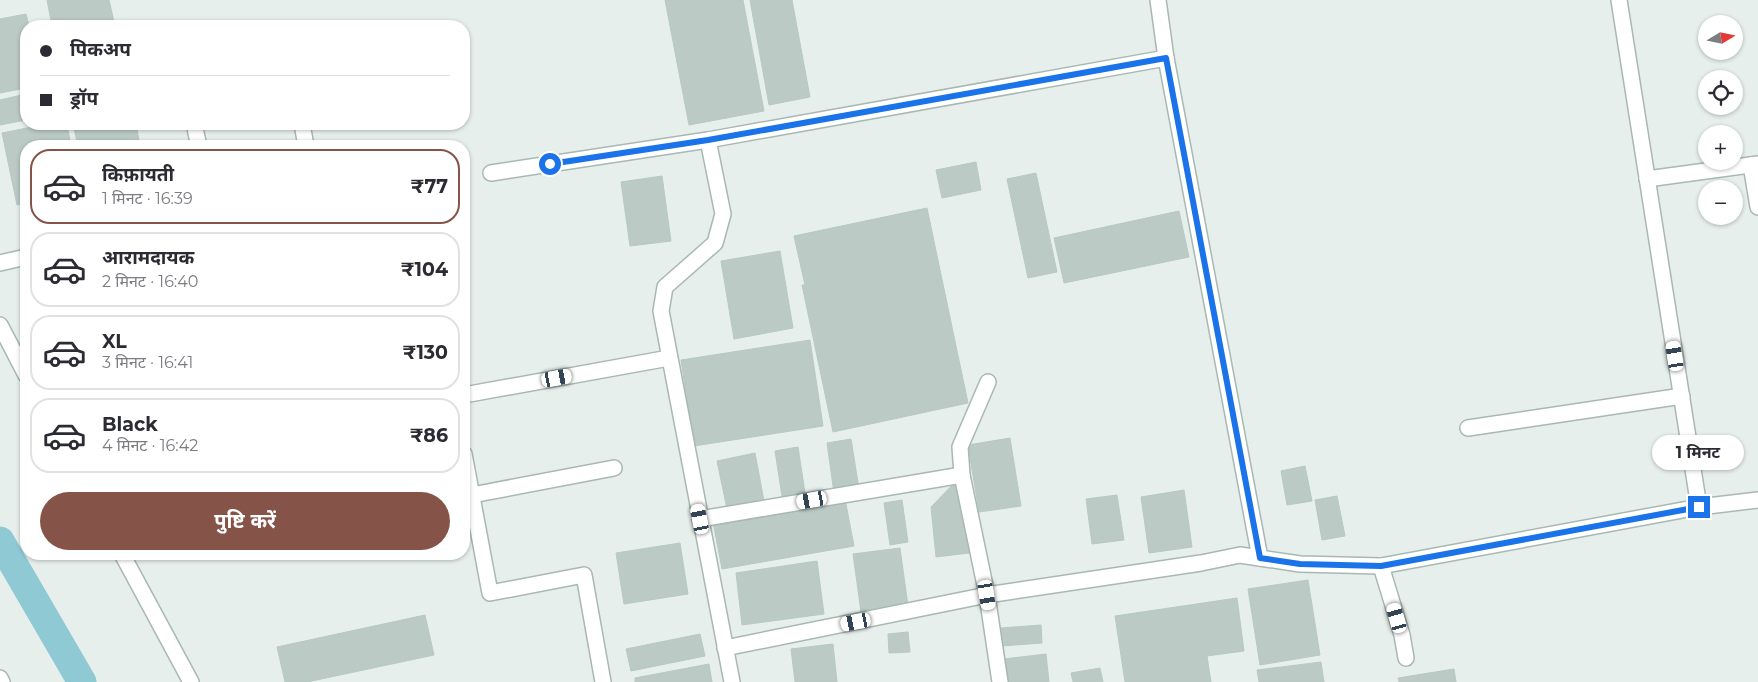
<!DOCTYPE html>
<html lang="hi">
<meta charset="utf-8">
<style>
:root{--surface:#fff;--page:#f7f7f7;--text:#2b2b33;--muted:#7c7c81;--line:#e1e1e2;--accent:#855347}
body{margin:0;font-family:Montserrat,"Noto Sans Devanagari",sans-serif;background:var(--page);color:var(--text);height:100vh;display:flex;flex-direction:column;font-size:19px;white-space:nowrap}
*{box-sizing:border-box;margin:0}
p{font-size:16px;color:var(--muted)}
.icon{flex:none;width:28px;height:28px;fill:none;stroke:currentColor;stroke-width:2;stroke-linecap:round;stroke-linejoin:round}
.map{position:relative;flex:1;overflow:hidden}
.side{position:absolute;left:20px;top:140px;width:450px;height:420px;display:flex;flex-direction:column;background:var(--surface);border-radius:20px;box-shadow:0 1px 4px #0004}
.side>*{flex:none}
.banner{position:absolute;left:20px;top:20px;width:450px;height:110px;border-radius:20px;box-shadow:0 1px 4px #0004;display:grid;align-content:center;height:110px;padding:0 20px;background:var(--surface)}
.needle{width:32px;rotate:80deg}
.tools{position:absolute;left:1698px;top:15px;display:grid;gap:10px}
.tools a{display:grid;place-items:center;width:45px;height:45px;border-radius:50%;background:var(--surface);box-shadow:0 1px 4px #0004;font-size:25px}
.end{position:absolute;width:22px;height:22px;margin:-11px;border:6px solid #1a73e8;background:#fff;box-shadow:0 0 0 2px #fff}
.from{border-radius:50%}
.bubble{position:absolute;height:35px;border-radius:18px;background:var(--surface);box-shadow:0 1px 4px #0004;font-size:16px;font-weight:700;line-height:35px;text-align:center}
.car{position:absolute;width:15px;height:30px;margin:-15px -8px;border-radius:6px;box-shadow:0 0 4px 1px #0007;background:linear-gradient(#fff 24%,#345 0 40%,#fff 0 76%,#345 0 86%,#fff 0)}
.banner b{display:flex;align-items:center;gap:18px;height:48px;font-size:19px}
.banner b+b{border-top:1px solid var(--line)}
.banner i{width:12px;height:12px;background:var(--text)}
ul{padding:9px 0 0;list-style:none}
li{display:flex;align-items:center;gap:15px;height:75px;margin:0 10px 8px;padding:0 10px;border:2px solid var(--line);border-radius:20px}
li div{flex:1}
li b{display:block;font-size:19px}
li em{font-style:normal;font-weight:700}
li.on{border-color:var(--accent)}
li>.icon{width:45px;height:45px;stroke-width:1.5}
.action{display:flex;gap:10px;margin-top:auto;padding:10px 20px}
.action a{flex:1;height:58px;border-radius:30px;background:var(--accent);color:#fff;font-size:20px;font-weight:700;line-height:58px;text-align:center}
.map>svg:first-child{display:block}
</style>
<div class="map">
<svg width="1758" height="682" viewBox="0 0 1758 682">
<rect width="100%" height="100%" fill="#e6efeb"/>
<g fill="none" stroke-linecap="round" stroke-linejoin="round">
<polyline stroke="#8ec9d4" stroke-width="29" points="0,541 82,682"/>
</g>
<g fill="#bbcac4" stroke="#b8c9c2">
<polygon points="47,0 109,0 115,26 52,26"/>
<polygon points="665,0 743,0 764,111 689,125"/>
<polygon points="750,0 792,0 810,97 769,105"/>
<polygon points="26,14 29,26 26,26 26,88 0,93 0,19"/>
<polygon points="26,94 26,120 0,125 0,100"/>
<polygon points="47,124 67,124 71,146 26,146 26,203 17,205 2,133"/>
<polygon points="73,124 136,124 140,146 78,146"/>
<polygon points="976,162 981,190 942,198 936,170"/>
<polygon points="1036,173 1057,272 1028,278 1007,179"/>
<polygon points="662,176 671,241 630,246 621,182"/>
<polygon points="927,208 968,403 833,432 802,285 805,285 794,236"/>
<polygon points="1179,211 1189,257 1064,283 1054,238"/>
<polygon points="780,251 793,328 734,339 721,261"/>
<polygon points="810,340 823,426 694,446 681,360"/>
<polygon points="1010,438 1021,506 979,512 968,445"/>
<polygon points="851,439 859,489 834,493 827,443"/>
<polygon points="798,447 805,493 782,496 775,451"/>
<polygon points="755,453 764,501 727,509 717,461"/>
<polygon points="1305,466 1312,501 1287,505 1281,471"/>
<polygon points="962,475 969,553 936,557 931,507"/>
<polygon points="1184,490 1192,547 1149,553 1141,497"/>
<polygon points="1117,495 1124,540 1092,544 1086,499"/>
<polygon points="1337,496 1345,536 1322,540 1315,500"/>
<polygon points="845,499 854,546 722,569 713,522"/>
<polygon points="902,500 908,542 890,545 884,503"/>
<polygon points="680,543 688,594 624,604 616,553"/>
<polygon points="900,548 908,606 861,612 853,554"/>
<polygon points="817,561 824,614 742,625 736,573"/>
<polygon points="1308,580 1320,655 1260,665 1248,589"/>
<polygon points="1237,598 1244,651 1207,656 1211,682 1125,682 1115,616"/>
<polygon points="425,615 434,655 307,682 285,682 277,647"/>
<polygon points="1041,625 1042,643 1002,646 1001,628"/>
<polygon points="908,632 910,652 889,653 888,634"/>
<polygon points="700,634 705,656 631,671 626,649"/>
<polygon points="833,644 837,682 795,682 791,649"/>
<polygon points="1046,654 1049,682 1007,682 1004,659"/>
<polygon points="1321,662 1324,682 1259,682 1257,670"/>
<polygon points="709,664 712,682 635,682 635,678"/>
<polygon points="1100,668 1103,682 1073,682 1071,673"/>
<polygon points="1454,669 1456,682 1399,682 1398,678"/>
</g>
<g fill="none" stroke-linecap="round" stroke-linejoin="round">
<defs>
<g id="minor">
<polyline points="1158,0 1166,58 1260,558"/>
<polyline points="1619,0 1699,507"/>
<polyline points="194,124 199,146"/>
<polyline points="302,124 306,146"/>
<polyline points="708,140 723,214 715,243 665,287 661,311 732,682"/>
<polyline points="1751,165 1758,207"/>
<polyline points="491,173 708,140 1166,58"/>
<polyline points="1647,179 1758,164"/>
<polyline points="0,263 26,257"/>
<polyline points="0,325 26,375"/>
<polyline points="988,382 960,447 962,475 987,595 1000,682"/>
<polyline points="464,395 669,358"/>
<polyline points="1468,428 1682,396"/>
<polyline points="464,454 490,593 584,575 603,682"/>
<polyline points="472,495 614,468"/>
<polyline points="700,519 962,475"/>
<polyline points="122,554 191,682"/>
<polyline points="1381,566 1402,635 1406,658"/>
<polyline points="725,648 987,595 1201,563 1240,555 1300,564 1381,566 1699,507 1758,500"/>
</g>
<polyline id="tertiary" points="0,678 2,682"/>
</defs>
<use href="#minor" stroke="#a8b8b2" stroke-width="18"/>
<use href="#tertiary" stroke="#a8b8b2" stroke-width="18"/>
<use href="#minor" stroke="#fff" stroke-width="15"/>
<use href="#tertiary" stroke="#fff" stroke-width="15"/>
</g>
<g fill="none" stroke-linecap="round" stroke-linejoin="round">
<polyline stroke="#1a73e8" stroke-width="6" points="550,164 708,140 1166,58 1260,558 1300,564 1381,566 1699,507"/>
</g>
</svg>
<div class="tools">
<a><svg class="needle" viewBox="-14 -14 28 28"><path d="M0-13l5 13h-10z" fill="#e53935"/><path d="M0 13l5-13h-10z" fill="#7c7c81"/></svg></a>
<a><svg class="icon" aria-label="locate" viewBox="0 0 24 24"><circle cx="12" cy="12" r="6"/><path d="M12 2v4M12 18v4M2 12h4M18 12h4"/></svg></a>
<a>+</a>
<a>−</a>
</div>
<i class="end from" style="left:550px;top:164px"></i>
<i class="end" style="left:1699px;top:507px"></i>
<div class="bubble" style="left:1652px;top:435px;width:92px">1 मिनट</div>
<i class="car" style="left:1675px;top:356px;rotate:351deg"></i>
<i class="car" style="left:557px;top:378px;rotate:80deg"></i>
<i class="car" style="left:812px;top:500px;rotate:260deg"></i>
<i class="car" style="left:700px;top:519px;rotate:349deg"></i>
<i class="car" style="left:987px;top:595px;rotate:171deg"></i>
<i class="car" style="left:1397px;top:618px;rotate:344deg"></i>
<i class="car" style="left:856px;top:622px;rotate:259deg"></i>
<div class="banner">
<b><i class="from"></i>पिकअप</b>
<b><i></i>ड्रॉप</b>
</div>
<section class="side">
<ul>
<li class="on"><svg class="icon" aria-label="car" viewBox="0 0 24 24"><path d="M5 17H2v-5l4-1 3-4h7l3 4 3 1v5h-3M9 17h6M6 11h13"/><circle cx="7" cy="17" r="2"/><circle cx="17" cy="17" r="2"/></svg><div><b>किफ़ायती</b><p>1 मिनट · 16:39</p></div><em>₹77</em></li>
<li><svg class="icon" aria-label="car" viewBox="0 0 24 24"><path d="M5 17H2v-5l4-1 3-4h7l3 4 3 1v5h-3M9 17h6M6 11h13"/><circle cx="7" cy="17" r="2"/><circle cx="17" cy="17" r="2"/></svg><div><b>आरामदायक</b><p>2 मिनट · 16:40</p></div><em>₹104</em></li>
<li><svg class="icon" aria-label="car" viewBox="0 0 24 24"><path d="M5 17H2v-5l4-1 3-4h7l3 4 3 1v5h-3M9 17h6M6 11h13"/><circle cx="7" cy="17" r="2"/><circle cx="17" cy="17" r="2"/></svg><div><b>XL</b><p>3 मिनट · 16:41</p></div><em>₹130</em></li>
<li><svg class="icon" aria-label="car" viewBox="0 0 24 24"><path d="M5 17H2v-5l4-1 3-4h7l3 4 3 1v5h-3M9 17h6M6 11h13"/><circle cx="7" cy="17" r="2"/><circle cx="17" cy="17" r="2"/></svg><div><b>Black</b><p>4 मिनट · 16:42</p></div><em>₹86</em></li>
</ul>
<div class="action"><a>पुष्टि करें</a></div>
</section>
</div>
